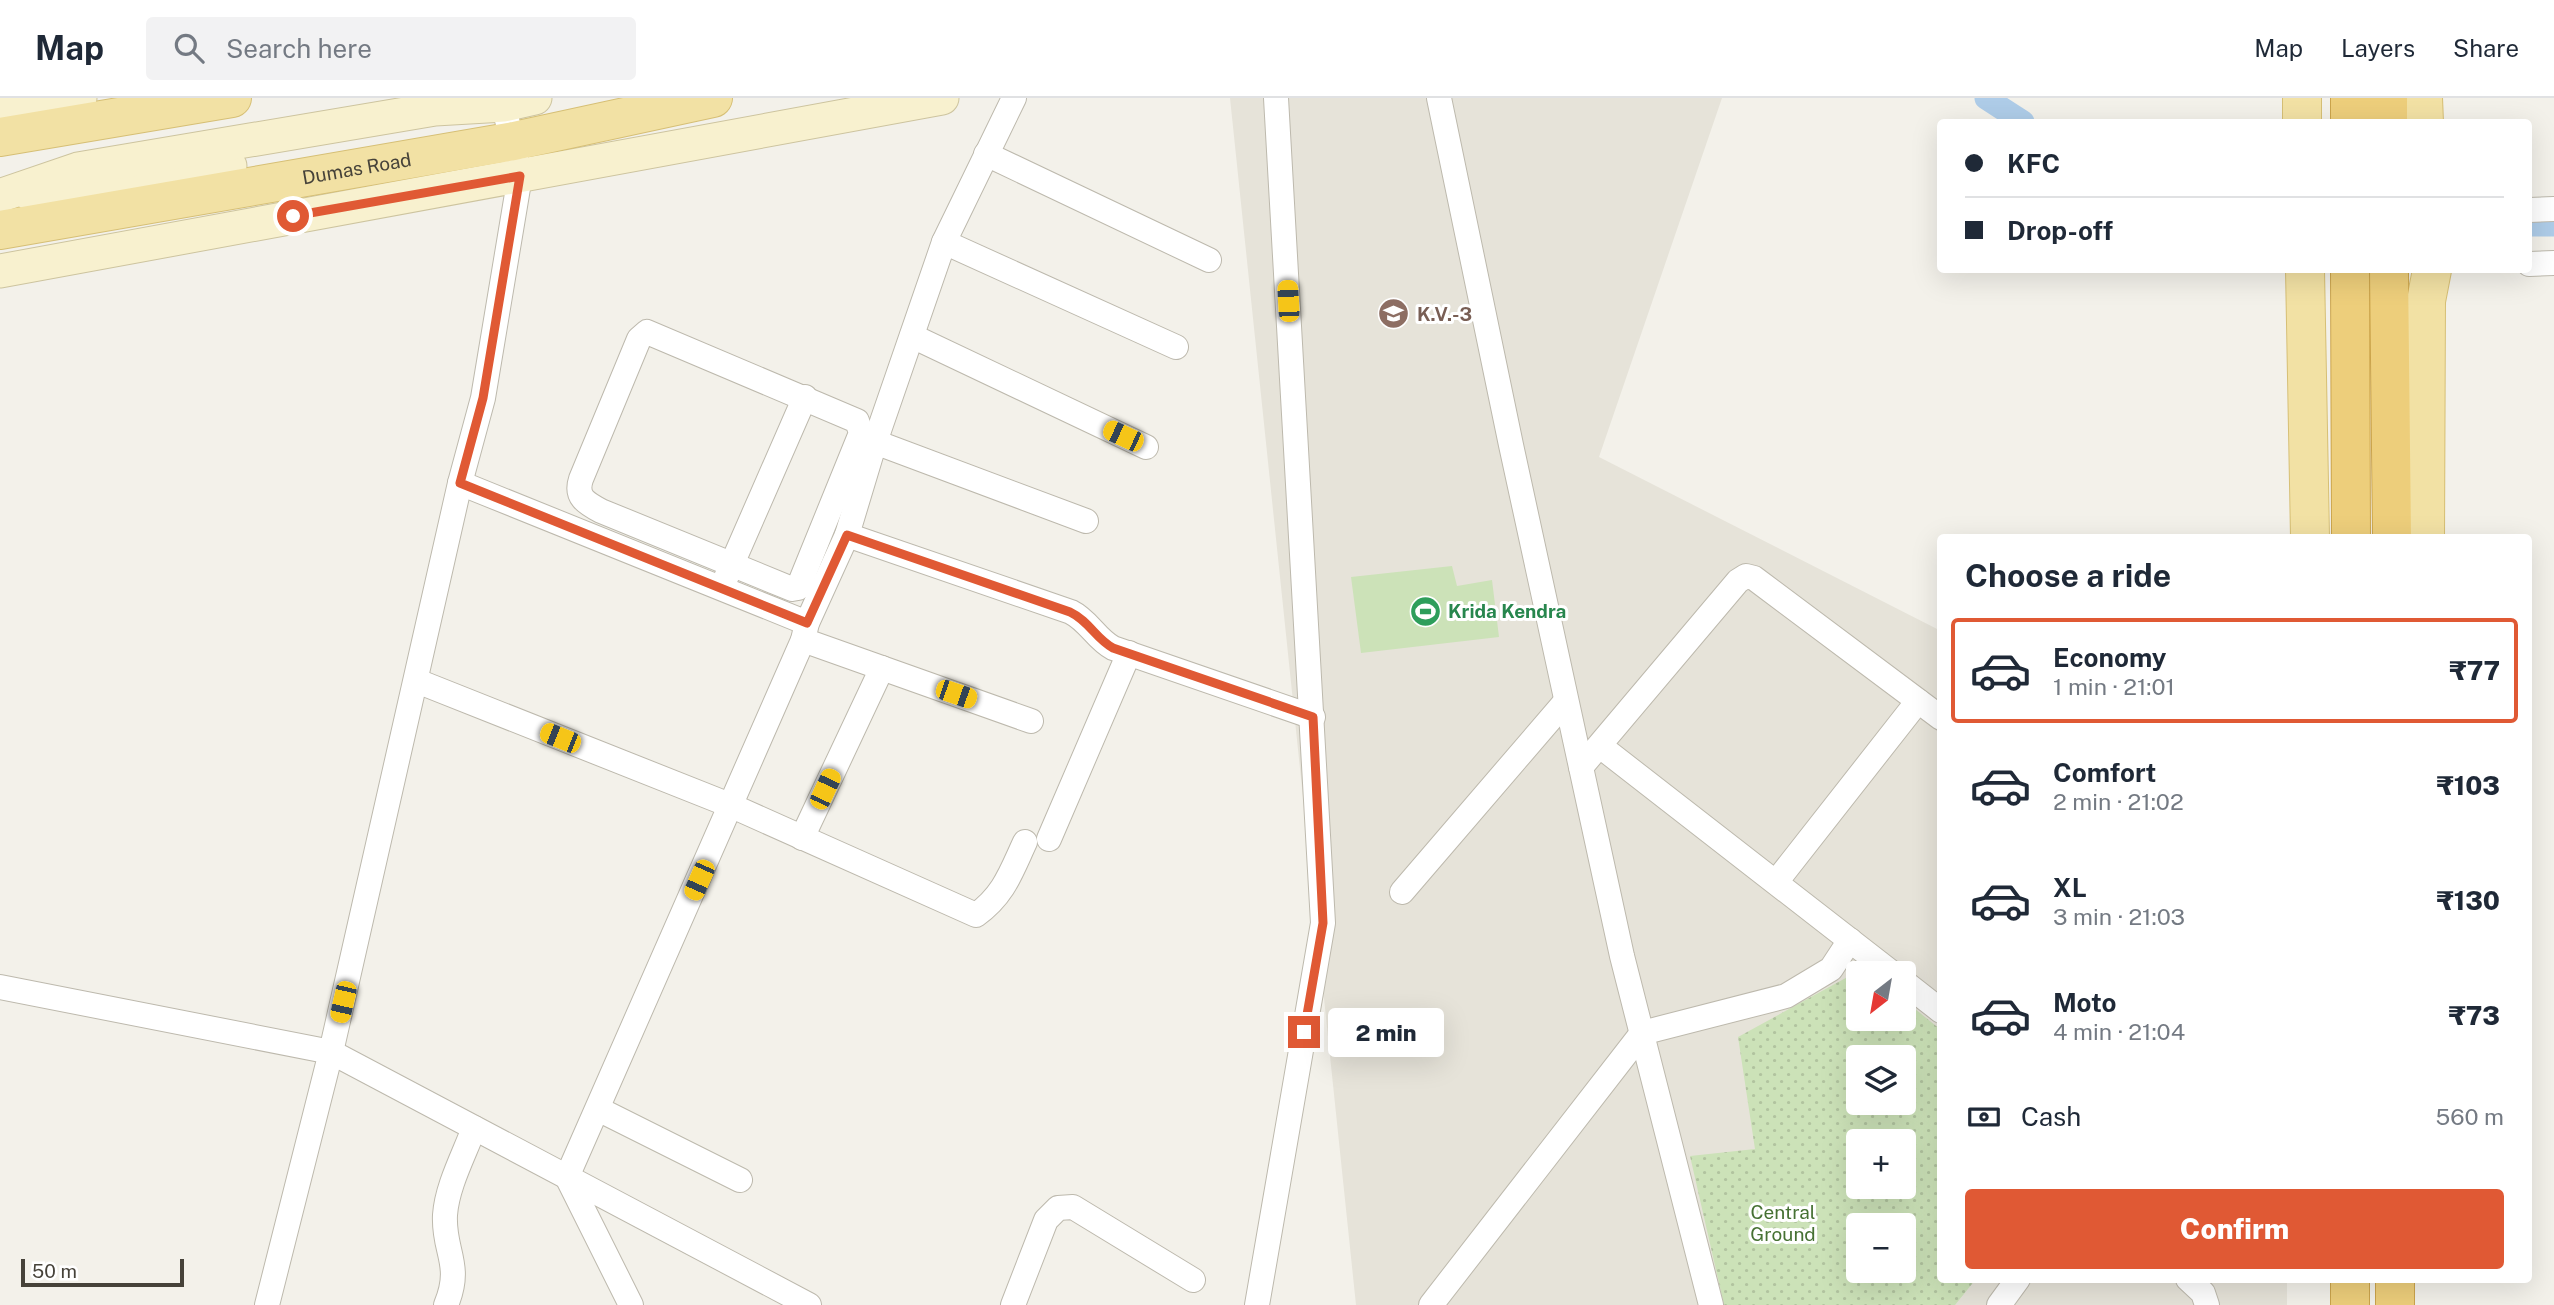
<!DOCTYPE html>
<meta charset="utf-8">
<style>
:root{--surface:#fff;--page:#f2f2f3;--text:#1f2937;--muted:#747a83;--line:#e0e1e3;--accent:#e05934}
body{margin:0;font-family:"Public Sans",sans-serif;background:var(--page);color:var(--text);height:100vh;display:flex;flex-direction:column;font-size:26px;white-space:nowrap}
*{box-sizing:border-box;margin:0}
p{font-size:23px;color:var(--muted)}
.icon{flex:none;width:38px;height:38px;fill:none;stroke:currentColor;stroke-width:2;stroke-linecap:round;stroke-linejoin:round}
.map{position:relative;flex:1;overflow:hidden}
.details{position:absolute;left:1937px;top:436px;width:595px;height:749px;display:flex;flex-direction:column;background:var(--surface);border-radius:7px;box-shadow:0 7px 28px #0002}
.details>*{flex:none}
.top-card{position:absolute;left:1937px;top:21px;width:595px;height:154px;border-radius:7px;box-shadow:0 7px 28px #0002;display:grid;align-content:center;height:154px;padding:0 28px;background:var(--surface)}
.needle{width:46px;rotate:211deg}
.buttons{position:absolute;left:1846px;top:863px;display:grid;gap:14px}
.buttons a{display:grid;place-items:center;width:70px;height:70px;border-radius:7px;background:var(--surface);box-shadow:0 7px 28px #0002;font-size:35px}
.scale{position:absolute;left:21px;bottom:18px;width:163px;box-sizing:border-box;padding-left:7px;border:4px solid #464239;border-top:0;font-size:19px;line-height:24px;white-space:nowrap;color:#464239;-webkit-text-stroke:5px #fff;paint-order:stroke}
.end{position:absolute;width:32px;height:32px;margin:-16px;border:9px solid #e05934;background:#fff;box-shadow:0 0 0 4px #fff}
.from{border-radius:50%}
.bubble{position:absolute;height:49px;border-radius:7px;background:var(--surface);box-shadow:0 7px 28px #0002;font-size:23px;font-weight:800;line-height:49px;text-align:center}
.car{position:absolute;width:21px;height:42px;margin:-21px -10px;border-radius:9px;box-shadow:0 0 5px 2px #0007;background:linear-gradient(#f5c518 24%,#345 0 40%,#f5c518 0 76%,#345 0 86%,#f5c518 0)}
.top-card b{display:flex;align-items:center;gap:24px;height:66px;font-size:26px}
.top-card b+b{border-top:2px solid var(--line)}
.top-card i{width:18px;height:18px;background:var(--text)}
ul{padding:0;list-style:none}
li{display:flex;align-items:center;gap:21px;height:105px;margin:0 14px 10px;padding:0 14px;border:4px solid transparent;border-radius:7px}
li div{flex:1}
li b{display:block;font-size:26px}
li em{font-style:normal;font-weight:800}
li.current{border-color:var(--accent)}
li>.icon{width:63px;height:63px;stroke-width:1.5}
h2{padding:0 28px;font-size:32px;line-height:84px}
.pay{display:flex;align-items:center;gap:18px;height:77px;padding:0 28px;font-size:26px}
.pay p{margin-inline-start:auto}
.cta{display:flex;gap:14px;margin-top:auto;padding:14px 28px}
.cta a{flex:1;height:80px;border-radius:7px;background:var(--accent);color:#fff;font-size:28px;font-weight:800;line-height:80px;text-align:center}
header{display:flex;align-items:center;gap:42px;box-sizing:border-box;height:98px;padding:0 35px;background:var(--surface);border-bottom:2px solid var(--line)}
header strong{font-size:33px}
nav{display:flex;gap:38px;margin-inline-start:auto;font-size:24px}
.search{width:490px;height:63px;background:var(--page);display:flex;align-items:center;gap:18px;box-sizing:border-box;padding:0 24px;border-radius:7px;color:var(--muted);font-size:26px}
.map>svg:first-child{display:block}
</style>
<header>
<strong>Map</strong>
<div class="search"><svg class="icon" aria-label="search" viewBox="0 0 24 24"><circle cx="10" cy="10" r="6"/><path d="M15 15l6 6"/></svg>Search here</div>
<nav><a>Map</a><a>Layers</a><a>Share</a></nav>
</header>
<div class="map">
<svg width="2554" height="1207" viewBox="0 0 2554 1207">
<defs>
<pattern id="grass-dots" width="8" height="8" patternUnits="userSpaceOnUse" patternTransform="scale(1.75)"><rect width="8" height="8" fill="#cce2b8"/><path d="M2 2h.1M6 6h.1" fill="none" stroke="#b1c39f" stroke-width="1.8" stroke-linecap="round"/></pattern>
</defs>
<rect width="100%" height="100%" fill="#f3f1ea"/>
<path fill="#e6e3d9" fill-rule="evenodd" d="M1230 0H1722L1599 359 1941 533V1181H2287V1207H1356ZM1858 875H1904V920H1858ZM1858 959H1904V1004H1858ZM1858 1043H1904V1088H1858ZM1858 1127H1904V1172H1858Z"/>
<path fill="url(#grass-dots)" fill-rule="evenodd" d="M1864 870 1871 875H1858V920H1904V902L1941 932V1181H1976L1955 1207H1724L1690 1058 1755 1051 1738 939ZM1858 959H1904V1004H1858ZM1858 1043H1904V1088H1858ZM1858 1127H1904V1172H1858Z"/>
<polygon fill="#cce2b8" points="1452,468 1457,488 1492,482 1499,539 1361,555 1351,479"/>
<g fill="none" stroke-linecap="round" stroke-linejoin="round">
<g stroke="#aecce8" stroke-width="23">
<polyline points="1986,0 2023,24"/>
<polyline points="2529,127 2554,127"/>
</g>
<defs>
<g id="street">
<polyline points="1439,0 1511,347 1622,858 1711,1207"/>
<polyline points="986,56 1209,162"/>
<polyline points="2529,112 2554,111"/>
<polyline points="944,144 1176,249"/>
<polyline points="2529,166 2554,165"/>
<path d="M647 234 857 323 861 335 798 490 792 491 601 413C586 405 575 399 581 381L639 241Z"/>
<polyline points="912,238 1146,349"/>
<polyline points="875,344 1086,423"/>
<polyline points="460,385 807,525"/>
<path d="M847 437 1071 514C1089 523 1096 541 1113 550L1313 619"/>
<polyline points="725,482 805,299"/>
<polyline points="803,542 1031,623"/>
<path d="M417 583 732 708 976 817C1004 797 1011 774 1025 744"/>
<polyline points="1600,648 1892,875"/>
<polyline points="1581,669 1738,483 1746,478 1754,480 1941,620"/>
<polyline points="802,740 882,570"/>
<polyline points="1049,741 1129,555"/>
<polyline points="1776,784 1918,603"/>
<polyline points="1402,794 1566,603"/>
<polyline points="1904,884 1941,913"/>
<polyline points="0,889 331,954 809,1207"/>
<polyline points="598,1011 740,1082"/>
<polyline points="2188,1181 2203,1195 2207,1207"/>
<polyline points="267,1207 331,954 460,385 483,300 520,78 502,0"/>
<path d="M446 1207C463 1166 443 1154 445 1117 447 1088 464 1057 474 1030"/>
<polyline points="631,1207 567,1079 803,542 807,525 847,437 875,344 944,144 1014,0"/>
<polyline points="1013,1207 1046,1122 1058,1110 1073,1109 1193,1182"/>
<polyline points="1257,1207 1323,825 1276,0"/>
<polyline points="1431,1207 1642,935 1786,898 1831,871 1850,842"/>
<polyline points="1999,1207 2018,1181"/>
</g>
<g id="secondary">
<polyline points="0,13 80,0"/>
<polyline points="30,96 77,96 230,68"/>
<polyline points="2,97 78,71 435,11 504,7 535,0"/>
<polyline points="0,173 942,0"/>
</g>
<g id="primary">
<polyline points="2302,0 2302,24"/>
<polyline points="2423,0 2424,24"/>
<polyline points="0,39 232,0"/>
<path id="s1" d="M0 132 514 43 713 0"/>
<polyline points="2305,172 2310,439"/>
<polyline points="2425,439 2426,203 2432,172"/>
</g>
<g id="highway">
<polyline points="2350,0 2350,24"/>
<polyline points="2388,0 2388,24"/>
<polyline points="2350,172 2351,439"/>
<polyline points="2389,172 2392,439"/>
<polyline points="2350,1207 2350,1181"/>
<polyline points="2395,1207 2395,1181"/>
</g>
</defs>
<use href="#street" stroke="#bdb9ad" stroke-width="26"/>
<use href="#secondary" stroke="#cdc49f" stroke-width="35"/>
<use href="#primary" stroke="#d6bf75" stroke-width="40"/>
<use href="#highway" stroke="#cba44c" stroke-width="40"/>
<use href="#street" stroke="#fff" stroke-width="24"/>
<use href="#secondary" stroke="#f8f1cf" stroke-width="33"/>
<use href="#primary" stroke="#f2e1a4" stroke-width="38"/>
<use href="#highway" stroke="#edce7b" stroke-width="38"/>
</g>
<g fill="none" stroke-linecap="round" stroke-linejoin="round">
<path stroke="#e05934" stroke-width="9" d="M293 118 520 78 483 300 460 385 807 525 847 437 1070 514C1089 523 1096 541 1113 550L1313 619 1323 825 1304 934"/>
</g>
<defs>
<symbol id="school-disc" viewBox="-11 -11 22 22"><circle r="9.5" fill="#8d6e63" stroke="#fff"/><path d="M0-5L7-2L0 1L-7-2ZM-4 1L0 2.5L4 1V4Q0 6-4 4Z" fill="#fff"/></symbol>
<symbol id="stadium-disc" viewBox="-11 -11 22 22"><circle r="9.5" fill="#2e9e5b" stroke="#fff"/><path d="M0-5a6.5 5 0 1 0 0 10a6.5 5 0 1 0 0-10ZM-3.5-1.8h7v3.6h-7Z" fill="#fff"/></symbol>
</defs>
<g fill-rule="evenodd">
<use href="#school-disc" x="1376" y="198" width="35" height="35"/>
<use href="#stadium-disc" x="1408" y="496" width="35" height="35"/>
</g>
<g text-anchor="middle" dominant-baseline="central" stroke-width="6" stroke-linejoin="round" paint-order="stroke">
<g font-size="19" fill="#464239" stroke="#fff">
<text stroke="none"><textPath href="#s1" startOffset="362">Dumas Road</textPath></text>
</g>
<g font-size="19" font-weight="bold" fill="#785e54" stroke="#fff" text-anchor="start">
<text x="1417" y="216">K.V.-3</text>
</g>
<g font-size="19" font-weight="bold" fill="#27864d" stroke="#fff" text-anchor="start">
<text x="1448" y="513">Krida Kendra</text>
</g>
<g font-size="19" fill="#467133" stroke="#fff">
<text x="1783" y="1114">Central<tspan x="1783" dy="22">Ground</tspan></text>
</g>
</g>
</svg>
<div class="buttons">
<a><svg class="needle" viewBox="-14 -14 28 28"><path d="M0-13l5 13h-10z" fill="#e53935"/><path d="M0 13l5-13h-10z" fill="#747a83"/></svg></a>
<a><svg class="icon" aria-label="layers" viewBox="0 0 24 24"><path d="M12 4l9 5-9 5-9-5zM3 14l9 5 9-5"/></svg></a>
<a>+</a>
<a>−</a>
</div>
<div class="scale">50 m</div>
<i class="end from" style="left:293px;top:118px"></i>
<i class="end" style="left:1304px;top:934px"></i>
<div class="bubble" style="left:1328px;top:910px;width:116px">2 min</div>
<i class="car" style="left:1288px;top:203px;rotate:357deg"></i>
<i class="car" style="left:1123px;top:338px;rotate:295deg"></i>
<i class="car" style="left:956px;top:596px;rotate:109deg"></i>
<i class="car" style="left:560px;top:640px;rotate:292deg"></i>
<i class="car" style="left:825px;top:691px;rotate:25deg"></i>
<i class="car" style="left:699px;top:782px;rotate:204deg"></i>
<i class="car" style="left:343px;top:904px;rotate:193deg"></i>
<div class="top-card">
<b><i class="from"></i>KFC</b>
<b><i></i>Drop-off</b>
</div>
<section class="details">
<h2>Choose a ride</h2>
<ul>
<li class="current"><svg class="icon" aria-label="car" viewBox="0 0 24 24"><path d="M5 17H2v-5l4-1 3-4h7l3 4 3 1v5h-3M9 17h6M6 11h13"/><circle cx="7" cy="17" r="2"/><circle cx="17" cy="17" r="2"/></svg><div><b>Economy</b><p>1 min · 21:01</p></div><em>₹77</em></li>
<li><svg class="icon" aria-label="car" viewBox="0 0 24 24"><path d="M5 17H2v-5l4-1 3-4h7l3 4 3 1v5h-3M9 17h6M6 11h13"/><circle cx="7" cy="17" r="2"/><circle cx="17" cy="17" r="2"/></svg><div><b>Comfort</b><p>2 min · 21:02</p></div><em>₹103</em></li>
<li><svg class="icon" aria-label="car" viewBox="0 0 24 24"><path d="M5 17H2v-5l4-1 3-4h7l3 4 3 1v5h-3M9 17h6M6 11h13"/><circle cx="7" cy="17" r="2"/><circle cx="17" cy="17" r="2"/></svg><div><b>XL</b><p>3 min · 21:03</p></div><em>₹130</em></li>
<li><svg class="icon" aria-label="car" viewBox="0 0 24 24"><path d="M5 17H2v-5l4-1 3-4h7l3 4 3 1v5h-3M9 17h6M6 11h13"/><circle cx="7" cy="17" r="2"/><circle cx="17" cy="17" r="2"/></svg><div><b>Moto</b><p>4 min · 21:04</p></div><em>₹73</em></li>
</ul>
<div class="pay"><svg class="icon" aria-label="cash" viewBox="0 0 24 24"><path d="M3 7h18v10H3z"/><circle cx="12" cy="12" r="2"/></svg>Cash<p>560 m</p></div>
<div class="cta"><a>Confirm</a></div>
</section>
</div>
